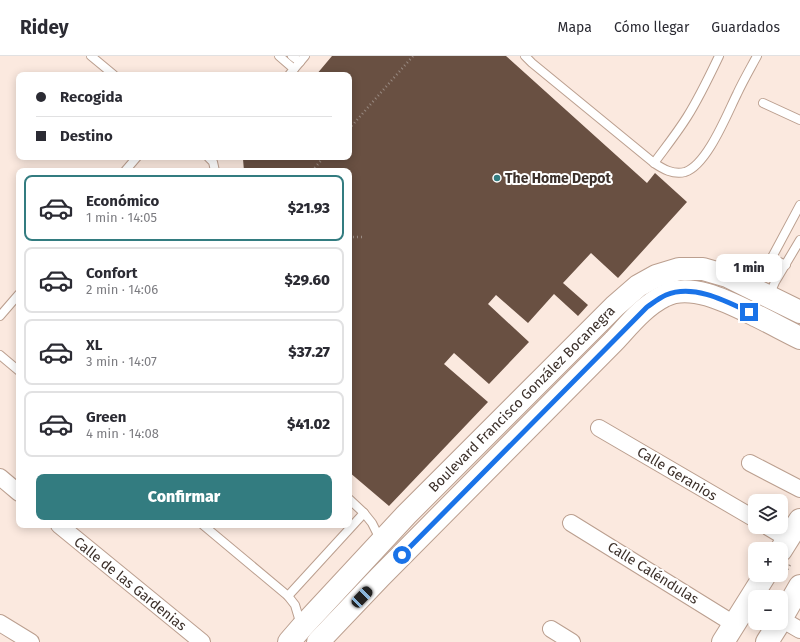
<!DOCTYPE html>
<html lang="es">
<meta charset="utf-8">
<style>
:root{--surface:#fff;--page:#f2f2f3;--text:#2b2b33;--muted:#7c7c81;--line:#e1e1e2;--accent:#337c80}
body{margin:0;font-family:"Fira Sans",sans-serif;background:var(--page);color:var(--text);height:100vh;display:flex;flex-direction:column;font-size:15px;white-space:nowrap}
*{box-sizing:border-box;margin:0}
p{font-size:13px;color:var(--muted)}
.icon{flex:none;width:22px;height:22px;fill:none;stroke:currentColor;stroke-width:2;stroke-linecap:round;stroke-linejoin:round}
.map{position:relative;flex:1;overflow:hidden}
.panel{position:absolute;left:16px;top:112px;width:336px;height:360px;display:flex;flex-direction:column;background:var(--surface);border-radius:8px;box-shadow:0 2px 10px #0003}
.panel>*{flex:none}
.top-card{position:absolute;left:16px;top:16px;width:336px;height:88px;border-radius:8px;box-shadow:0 2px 10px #0003;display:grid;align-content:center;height:88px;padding:0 20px;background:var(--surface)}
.tools{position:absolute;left:748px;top:438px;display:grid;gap:8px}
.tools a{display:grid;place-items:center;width:40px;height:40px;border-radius:8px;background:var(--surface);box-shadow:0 2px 10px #0003;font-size:20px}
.end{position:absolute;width:18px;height:18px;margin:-9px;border:5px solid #1a73e8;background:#fff;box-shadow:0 0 0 2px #fff}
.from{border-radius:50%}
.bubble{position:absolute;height:28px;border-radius:8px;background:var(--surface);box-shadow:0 2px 10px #0003;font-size:13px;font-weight:800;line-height:28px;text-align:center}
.car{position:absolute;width:12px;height:24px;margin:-12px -6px;border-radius:5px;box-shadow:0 0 3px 1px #0007;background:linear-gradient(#222 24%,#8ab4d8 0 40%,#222 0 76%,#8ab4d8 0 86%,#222 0)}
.top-card b{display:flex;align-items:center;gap:14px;height:38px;font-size:15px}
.top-card b+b{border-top:1px solid var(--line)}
.top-card i{width:10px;height:10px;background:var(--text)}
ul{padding:7px 0 0;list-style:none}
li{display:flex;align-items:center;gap:12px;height:66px;margin:0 8px 6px;padding:0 12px;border:2px solid var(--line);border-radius:8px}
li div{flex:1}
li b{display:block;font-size:15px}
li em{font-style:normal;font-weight:800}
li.on{border-color:var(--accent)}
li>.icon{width:36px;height:36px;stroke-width:1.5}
.button{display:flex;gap:8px;margin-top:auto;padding:8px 20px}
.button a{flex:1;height:46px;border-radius:8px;background:var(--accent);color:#fff;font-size:16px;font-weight:800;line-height:46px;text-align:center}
header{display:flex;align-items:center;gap:24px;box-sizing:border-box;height:56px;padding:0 20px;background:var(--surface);border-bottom:1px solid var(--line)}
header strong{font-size:19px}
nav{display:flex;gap:22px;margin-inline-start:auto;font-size:14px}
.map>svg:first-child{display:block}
</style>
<header>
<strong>Ridey</strong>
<nav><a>Mapa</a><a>Cómo llegar</a><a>Guardados</a></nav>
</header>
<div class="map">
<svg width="800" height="586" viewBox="0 0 800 586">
<rect width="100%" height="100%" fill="#fbe9df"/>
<polygon fill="#695042" points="332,0 506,0 647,127 655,117 687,146 618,222 591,197 563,227 588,249 578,260 554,238 528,267 496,239 488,248 529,286 489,328 454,297 444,308 488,346 389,450 349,416 349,115 244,115 243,103 253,102 254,101 349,101 349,19 316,19"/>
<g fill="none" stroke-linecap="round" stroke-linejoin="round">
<defs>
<g id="lane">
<polyline points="91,0 114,19"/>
<polyline points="279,0 294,13"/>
<polyline points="292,0 300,6"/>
<path d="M525 0 532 7 654 107C663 113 673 119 685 116 707 109 727 58 737 38 743 25 750 13 757 0"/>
<polyline points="289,19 305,0"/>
<polyline points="763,47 800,64"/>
<polyline points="208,101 213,106 215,115"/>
<path d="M654 107C665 92 677 77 687 61 699 42 709 21 719 0"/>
<polyline points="125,115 137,101"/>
<polyline points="771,202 786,209"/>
<polyline points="755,233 800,149"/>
<polyline points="769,240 775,226 800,184"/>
<polyline points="0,260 19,238"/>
<polyline points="0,299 19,315"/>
<polyline points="349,443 364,457 372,467 381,485"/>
<polyline points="203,469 288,540 295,549 301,569"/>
<polyline points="288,540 364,457"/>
</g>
<g id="street">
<polyline points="599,372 755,463"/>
<polyline points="750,407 800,433"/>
<polyline points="0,421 19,437"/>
<polyline points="571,467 734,568"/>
<polyline points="59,469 202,586"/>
<polyline points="768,471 788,483"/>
<polyline points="781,563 800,574"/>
<polyline points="0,567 31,586"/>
<polyline points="551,573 572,586"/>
</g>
<g id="secondary">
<polyline points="289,586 302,571 406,459 615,250 638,230 656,220 679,213 703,213 727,220 800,256"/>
<path d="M318 586 380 521 614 285C629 269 644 250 664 240 692 225 734 249 759 261 773 268 786 275 800 282"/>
</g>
<g id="primary">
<polyline points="781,494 800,464"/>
<polyline points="781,563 800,530"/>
<polyline points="723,586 765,519"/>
<polyline points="767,586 779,567"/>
</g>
</defs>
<use href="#lane" stroke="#bb9f8f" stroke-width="10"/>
<use href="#street" stroke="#bb9f8f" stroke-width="18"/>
<use href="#secondary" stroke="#bb9f8f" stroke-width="24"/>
<use href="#primary" stroke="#bb9f8f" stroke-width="24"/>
<g stroke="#9a8b83" stroke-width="2.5" stroke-dasharray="1 3" stroke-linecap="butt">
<polyline points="349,73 413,0"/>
<polyline points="312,115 324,101"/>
<polyline points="349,181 362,181"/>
<polyline points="783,520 790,509"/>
</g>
<use href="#lane" stroke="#fff" stroke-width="8"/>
<use href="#street" stroke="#fff" stroke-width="16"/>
<use href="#secondary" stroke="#fff" stroke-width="22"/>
<use href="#primary" stroke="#fff" stroke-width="22"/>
</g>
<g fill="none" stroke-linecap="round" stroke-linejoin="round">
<path stroke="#1a73e8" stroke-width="5" d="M402 499 647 251C653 247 659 242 666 239 693 228 724 244 749 256"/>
</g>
<circle fill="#337c80" stroke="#fff" stroke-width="1.5" cx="497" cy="122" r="4"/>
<g text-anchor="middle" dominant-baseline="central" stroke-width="4" stroke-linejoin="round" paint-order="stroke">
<g font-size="14" font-weight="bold" fill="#3b2f29" stroke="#fff" text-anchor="start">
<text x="505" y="122">The Home Depot</text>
</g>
<g font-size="14" fill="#3b2f29" stroke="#fff">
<text transform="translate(522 343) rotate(-45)">Boulevard Francisco González Bocanegra</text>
<text transform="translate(677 418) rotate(31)">Calle Geranios</text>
<text transform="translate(653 517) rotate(32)">Calle Caléndulas</text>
<text transform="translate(130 528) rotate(39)">Calle de las Gardenias</text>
</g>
</g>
</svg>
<div class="tools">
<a><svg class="icon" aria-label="layers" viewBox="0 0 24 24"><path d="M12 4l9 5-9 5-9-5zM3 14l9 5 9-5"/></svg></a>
<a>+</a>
<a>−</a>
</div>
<i class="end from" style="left:402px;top:499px"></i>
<i class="end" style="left:749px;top:256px"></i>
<div class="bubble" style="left:716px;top:198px;width:66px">1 min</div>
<i class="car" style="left:362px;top:541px;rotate:44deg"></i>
<div class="top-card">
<b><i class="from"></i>Recogida</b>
<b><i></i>Destino</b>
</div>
<section class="panel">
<ul>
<li class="on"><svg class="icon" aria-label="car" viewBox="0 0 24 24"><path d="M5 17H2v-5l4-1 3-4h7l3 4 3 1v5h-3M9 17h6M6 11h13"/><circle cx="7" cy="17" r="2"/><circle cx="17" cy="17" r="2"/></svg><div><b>Económico</b><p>1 min · 14:05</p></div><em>$21.93</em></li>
<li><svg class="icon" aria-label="car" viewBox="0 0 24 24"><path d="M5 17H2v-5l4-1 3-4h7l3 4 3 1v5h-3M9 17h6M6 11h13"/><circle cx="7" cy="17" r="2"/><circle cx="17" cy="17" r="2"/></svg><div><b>Confort</b><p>2 min · 14:06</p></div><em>$29.60</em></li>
<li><svg class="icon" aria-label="car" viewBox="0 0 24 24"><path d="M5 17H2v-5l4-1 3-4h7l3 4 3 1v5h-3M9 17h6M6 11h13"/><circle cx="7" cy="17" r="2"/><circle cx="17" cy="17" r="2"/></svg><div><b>XL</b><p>3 min · 14:07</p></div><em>$37.27</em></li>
<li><svg class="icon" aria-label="car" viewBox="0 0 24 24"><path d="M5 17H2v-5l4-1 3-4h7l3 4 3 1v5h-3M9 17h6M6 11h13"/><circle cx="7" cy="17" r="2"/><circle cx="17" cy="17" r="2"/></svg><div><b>Green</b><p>4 min · 14:08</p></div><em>$41.02</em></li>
</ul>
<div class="button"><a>Confirmar</a></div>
</section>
</div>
